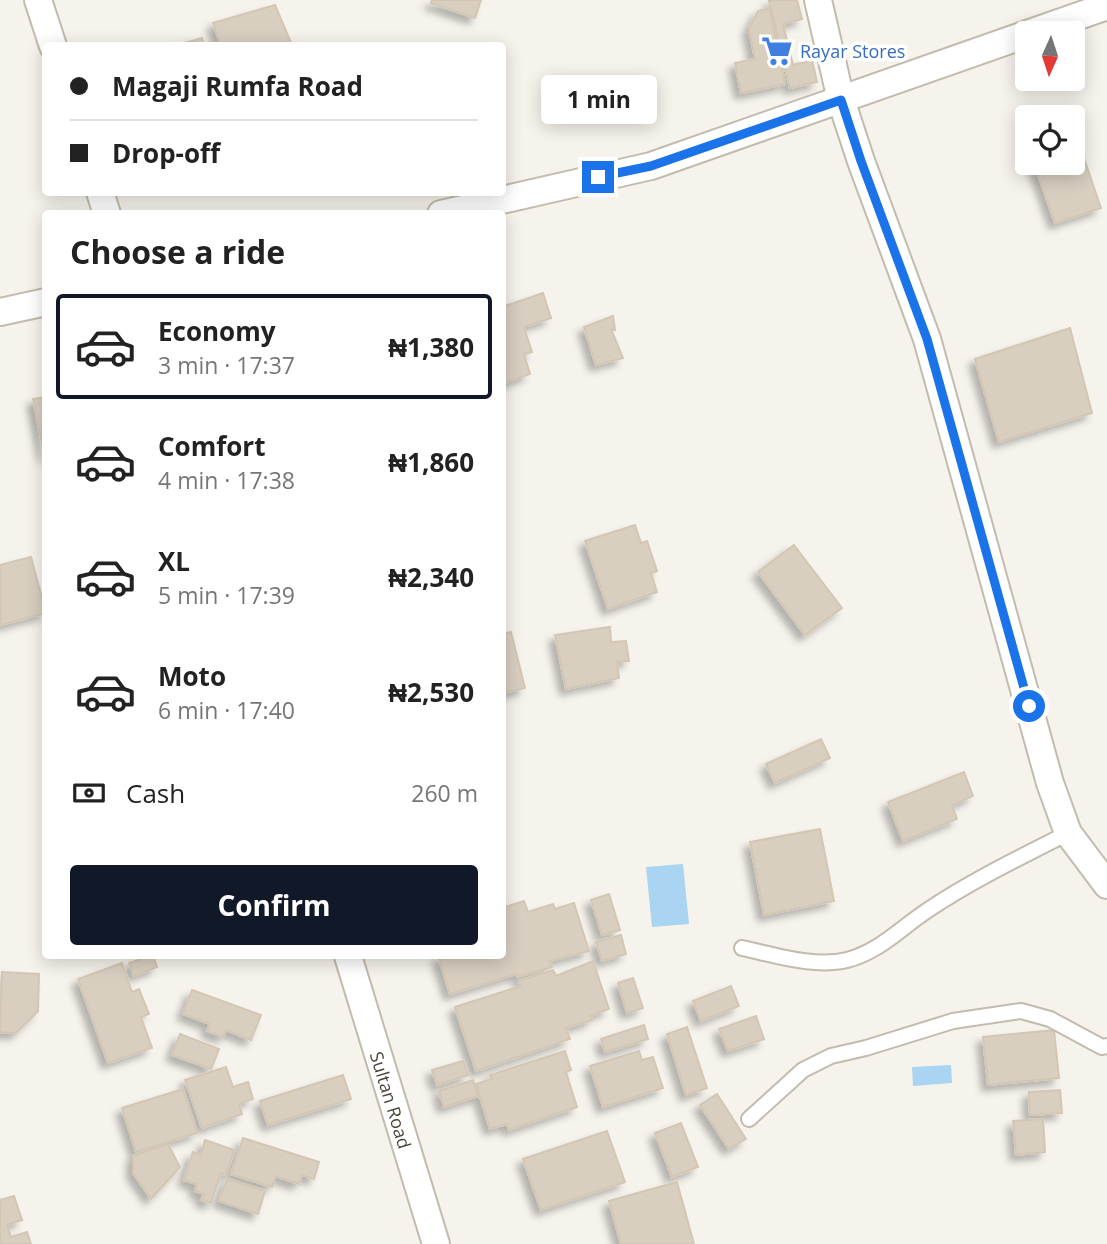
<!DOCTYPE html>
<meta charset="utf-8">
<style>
:root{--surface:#fff;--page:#f6f6f6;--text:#222;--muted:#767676;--line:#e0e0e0;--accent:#111827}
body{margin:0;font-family:"Open Sans",sans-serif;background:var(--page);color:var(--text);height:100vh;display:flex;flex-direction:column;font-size:26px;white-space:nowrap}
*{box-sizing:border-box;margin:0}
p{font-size:23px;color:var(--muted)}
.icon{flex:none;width:38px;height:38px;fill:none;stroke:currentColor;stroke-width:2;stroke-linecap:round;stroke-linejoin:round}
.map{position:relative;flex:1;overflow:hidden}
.details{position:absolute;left:42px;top:210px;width:464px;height:749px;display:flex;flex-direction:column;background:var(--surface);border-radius:7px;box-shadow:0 4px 18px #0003}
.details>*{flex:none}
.top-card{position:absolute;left:42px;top:42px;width:464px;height:154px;border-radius:7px;box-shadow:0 4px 18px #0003;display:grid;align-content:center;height:154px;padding:0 28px;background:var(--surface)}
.needle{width:46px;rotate:183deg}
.controls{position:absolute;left:1015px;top:21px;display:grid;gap:14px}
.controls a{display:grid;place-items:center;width:70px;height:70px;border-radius:7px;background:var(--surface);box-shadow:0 4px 18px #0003;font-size:35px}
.end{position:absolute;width:32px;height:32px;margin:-16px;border:9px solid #1a73e8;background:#fff;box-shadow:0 0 0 4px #fff}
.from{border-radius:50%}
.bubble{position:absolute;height:49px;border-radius:7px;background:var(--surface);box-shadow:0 4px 18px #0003;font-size:23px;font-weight:700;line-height:49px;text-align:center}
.top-card b{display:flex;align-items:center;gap:24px;height:66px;font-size:26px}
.top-card b+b{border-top:2px solid var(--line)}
.top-card i{width:18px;height:18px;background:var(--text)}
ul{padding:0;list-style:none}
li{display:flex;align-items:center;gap:21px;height:105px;margin:0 14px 10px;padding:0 14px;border:4px solid transparent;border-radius:7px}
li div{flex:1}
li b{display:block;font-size:26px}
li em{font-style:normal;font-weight:700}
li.current{border-color:var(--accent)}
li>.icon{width:63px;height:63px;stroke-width:1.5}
h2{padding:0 28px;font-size:32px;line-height:84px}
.pay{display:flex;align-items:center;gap:18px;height:77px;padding:0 28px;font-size:26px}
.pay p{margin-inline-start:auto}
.cta{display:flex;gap:14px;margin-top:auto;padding:14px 28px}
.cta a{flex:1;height:80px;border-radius:7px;background:var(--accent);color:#fff;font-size:28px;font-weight:700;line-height:80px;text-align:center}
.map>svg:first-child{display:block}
</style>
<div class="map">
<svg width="1107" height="1244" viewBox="0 0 1107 1244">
<defs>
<filter id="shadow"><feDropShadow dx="-6" dy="6" stdDeviation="3.5" flood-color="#0004"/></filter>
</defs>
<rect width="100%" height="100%" fill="#f6f3ec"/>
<g fill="#a9d4f2">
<polygon points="683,864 689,924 652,927 646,867"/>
<polygon points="951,1065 952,1083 913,1086 912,1067"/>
</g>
<g fill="#d8cfc1" stroke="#d3c7b4" stroke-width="2" filter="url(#shadow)">
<polygon points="432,0 481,0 475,18 431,3"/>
<polygon points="775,0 797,0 802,19 783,24 793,65 812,60 817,82 790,88 769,1"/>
<polygon points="275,5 292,45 221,46 213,23"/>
<polygon points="770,8 785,84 741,93 735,63 755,59 749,29 758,11"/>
<polygon points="202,38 205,46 174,46"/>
<polygon points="1066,108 1070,117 1038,117"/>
<polygon points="1073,126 1101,208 1055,223 1034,163 1073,163"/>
<polygon points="543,293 551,318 524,327 532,352 524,354 530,374 505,383 502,376 502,307"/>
<polygon points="613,316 615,330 611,329 623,358 596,365 584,327"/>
<polygon points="1070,328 1092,413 999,442 975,359"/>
<polygon points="46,397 46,457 45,457 33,399"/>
<polygon points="635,525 641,543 647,541 657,571 651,573 657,592 608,609 585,541"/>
<polygon points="794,545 842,608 805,635 758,572"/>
<polygon points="31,557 46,613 1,625 0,565"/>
<polygon points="610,627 611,642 626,641 629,661 617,662 619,678 566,689 555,635"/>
<polygon points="511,632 525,688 507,692 502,679 502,634"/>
<polygon points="821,739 830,758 775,783 766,764"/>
<polygon points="964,772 973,796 952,805 957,819 903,841 888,802"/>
<polygon points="820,829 834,901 764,915 750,842"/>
<polygon points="609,894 620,930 602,935 591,900"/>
<polygon points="524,901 528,912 553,904 555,909 574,903 589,951 550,961 552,967 518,977 516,974 450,994 438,956 502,956 502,908"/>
<polygon points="621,935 626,954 602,961 596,942"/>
<polygon points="150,956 153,956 157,967 134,976 129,963"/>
<polygon points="593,961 609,1009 590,1016 592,1020 566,1028 570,1039 476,1071 455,1007 521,986 519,981 553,970 556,976"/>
<polygon points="122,963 132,992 139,989 149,1014 141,1017 152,1048 108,1063 78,979"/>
<polygon points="2,972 39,974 38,1011 16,1033 0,1032"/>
<polygon points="633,978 643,1008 627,1013 618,983"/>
<polygon points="731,986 739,1006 701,1021 693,1001"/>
<polygon points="192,990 261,1015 251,1040 226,1030 223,1037 207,1031 210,1024 183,1014"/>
<polygon points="756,1016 764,1039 728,1051 719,1029"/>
<polygon points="644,1025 648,1039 605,1052 601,1039"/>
<polygon points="687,1027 707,1088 686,1095 667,1034"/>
<polygon points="1054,1030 1059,1078 988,1085 983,1037"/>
<polygon points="180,1034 219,1049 211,1069 172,1055"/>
<polygon points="565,1051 571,1070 566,1072 577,1107 509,1130 507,1124 490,1129 476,1084 492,1079 490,1075"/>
<polygon points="639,1051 642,1060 653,1057 663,1088 603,1107 590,1066"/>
<polygon points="463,1061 468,1075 437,1085 432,1070"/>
<polygon points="226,1067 233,1087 248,1082 253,1099 239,1104 242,1114 202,1128 185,1080"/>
<polygon points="343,1075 351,1099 268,1125 260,1101"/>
<polygon points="473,1080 478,1096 444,1107 439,1091"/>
<polygon points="183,1089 197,1133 136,1152 122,1108"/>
<polygon points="1060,1090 1062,1113 1030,1115 1029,1092"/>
<polygon points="717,1094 746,1139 729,1149 700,1105"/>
<polygon points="1043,1119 1045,1152 1016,1155 1013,1121"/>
<polygon points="681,1123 698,1167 672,1177 655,1133"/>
<polygon points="607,1131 625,1182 541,1210 523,1159"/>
<polygon points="243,1138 319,1162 314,1179 302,1175 299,1184 275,1176 272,1187 231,1174"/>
<polygon points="205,1140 234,1150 226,1175 221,1173 211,1203 201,1200 204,1194 195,1191 197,1184 184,1180 193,1152 201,1155"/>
<polygon points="168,1144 180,1167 151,1199 133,1173 133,1156"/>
<polygon points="227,1179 265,1191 258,1214 219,1201"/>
<polygon points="677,1182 694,1244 621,1244 609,1201"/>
<polygon points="14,1196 22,1220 7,1225 11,1237 27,1232 31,1244 0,1244 0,1200"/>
</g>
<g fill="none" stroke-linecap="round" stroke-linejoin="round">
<defs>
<g id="service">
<path d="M742 948C775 955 814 968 847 960 879 952 902 927 928 910 973 880 1021 857 1068 833"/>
<polyline points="749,1119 803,1070 831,1056 866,1048 953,1021 1021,1011 1050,1019 1102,1047 1107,1046"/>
</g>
<g id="minor">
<polyline points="38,0 53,46"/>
<polyline points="818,0 841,100 861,161 927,339 1050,783 1068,833 1107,885"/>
<polyline points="1030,33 1107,6"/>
<polyline points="100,192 107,214"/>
<polyline points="441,214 651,166 1027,34"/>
<polyline points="0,312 46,302"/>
<polyline points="348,956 436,1244"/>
</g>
</defs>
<use href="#service" stroke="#c2bbae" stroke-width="18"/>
<use href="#minor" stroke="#c2bbae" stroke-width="30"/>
<use href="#service" stroke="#fff" stroke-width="14"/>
<use href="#minor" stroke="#fff" stroke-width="26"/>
</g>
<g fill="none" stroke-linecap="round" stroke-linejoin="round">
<polyline stroke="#1a73e8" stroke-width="9" points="598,177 651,166 841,100 861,161 927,339 1029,706"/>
</g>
<defs>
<symbol id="supermarket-bare" viewBox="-9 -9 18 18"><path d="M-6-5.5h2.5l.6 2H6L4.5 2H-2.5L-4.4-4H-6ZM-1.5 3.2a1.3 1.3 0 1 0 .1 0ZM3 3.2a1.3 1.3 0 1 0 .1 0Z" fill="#3f7fe0" stroke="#fff" stroke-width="2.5" paint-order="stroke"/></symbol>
</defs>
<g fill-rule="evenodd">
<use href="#supermarket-bare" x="755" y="29" width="44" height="44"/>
</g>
<g text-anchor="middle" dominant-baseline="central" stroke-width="7" stroke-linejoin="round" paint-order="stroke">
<g font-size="18" fill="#366cbe" stroke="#fff" text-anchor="start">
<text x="800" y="51">Rayar Stores</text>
</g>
<g font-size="18" fill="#4b4439" stroke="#fff">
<text transform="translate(391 1100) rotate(73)">Sultan Road</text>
</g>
</g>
</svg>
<div class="controls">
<a><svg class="needle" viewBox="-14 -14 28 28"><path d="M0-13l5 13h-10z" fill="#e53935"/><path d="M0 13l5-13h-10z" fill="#767676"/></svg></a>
<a><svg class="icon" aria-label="locate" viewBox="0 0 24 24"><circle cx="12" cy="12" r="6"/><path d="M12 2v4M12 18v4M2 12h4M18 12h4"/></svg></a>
</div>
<i class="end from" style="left:1029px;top:706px"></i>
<i class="end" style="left:598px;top:177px"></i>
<div class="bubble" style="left:541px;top:75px;width:116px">1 min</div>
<div class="top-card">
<b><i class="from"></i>Magaji Rumfa Road</b>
<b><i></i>Drop-off</b>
</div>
<section class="details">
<h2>Choose a ride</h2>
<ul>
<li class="current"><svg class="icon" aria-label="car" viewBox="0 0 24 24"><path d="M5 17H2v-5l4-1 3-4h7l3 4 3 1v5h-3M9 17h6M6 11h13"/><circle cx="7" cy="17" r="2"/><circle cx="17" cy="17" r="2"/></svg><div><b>Economy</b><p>3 min · 17:37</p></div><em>₦1,380</em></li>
<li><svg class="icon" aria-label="car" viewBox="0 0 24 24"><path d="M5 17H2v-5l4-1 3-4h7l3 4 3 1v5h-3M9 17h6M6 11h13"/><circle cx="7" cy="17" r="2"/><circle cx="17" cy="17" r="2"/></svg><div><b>Comfort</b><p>4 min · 17:38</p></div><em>₦1,860</em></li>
<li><svg class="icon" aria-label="car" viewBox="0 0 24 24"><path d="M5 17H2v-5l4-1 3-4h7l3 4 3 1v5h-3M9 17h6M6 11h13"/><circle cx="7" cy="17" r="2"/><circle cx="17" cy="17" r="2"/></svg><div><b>XL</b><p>5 min · 17:39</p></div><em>₦2,340</em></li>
<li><svg class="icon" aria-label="car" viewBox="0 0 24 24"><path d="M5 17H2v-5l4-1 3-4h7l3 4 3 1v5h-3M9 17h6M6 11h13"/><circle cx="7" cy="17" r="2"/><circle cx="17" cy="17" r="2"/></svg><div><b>Moto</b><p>6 min · 17:40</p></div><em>₦2,530</em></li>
</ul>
<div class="pay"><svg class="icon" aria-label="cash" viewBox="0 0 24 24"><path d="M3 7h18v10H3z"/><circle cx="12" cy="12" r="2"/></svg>Cash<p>260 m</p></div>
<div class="cta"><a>Confirm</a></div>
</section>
</div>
